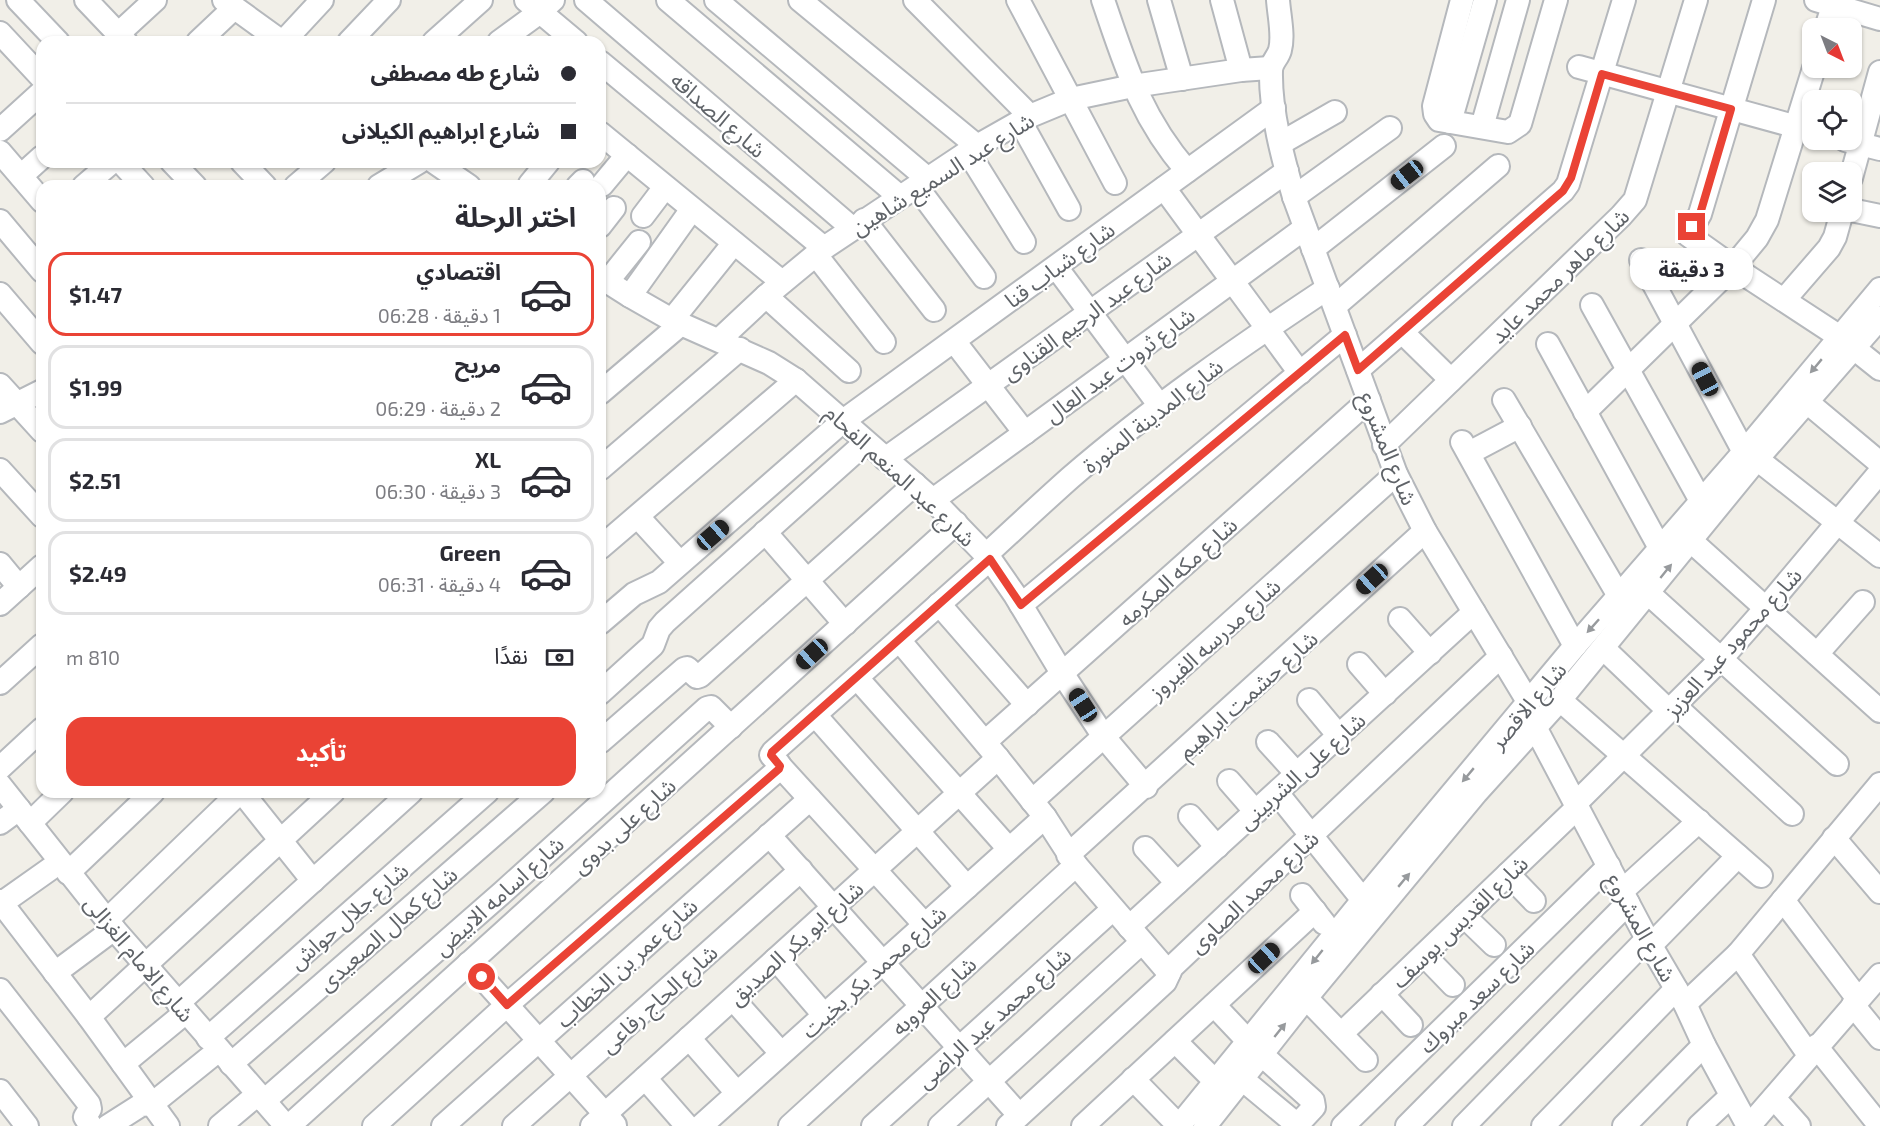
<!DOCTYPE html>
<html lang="ar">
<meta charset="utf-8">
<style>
:root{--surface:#fff;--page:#f2f2f3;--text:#2b2b33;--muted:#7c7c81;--line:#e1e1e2;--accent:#ea4335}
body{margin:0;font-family:"Exo 2","Noto Sans Arabic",sans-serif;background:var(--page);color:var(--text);direction:rtl;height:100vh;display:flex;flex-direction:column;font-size:22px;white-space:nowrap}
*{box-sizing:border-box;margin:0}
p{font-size:20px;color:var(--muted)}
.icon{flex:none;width:33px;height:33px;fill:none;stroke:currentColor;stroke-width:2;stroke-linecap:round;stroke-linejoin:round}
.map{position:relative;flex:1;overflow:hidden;direction:ltr}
.sheet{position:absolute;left:36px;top:180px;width:570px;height:618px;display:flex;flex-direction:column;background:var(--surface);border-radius:18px;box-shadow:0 2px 4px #0004;direction:rtl}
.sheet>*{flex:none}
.banner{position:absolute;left:36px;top:36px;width:570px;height:132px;border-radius:18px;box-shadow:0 2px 4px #0004;direction:rtl;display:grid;align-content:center;height:132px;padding:0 30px;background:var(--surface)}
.needle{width:39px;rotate:138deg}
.tools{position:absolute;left:1802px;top:18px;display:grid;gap:12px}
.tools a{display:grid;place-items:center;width:60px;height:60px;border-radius:12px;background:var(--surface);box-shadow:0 2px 4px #0004;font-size:30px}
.end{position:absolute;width:27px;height:27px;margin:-14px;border:8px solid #ea4335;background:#fff;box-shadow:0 0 0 3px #fff}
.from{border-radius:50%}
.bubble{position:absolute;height:42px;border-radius:18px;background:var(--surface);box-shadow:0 2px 4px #0004;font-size:20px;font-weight:700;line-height:42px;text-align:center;direction:rtl}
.car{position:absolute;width:18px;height:36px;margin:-18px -9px;border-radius:8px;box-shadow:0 0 4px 2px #0007;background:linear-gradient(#222 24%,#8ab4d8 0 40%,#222 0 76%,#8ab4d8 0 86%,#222 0)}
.banner b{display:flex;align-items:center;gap:21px;height:57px;font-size:22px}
.banner b+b{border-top:2px solid var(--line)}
.banner i{width:15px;height:15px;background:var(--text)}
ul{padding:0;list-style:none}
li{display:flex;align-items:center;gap:18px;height:84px;margin:0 12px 9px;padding:0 18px;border:3px solid var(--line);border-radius:18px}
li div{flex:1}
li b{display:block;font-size:22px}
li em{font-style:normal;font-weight:700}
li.active{border-color:var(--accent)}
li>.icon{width:54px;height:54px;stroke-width:1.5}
h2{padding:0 30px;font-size:27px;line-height:72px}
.pay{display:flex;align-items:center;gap:15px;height:66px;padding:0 30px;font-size:22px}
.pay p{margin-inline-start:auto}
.primary-button{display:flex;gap:12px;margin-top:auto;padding:12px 30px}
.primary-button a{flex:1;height:69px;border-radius:18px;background:var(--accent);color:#fff;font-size:24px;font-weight:700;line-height:69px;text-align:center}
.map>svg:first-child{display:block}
</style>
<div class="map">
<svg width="1880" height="1126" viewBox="0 0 1880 1126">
<rect width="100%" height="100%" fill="#f1efe8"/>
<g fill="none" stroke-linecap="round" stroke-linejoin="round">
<defs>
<g id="minor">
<polyline points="18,0 58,42"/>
<polyline points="86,0 126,42"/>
<polyline points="224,0 282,42"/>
<polyline points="526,0 576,42"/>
<polyline points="586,0 852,228"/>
<polyline points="668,0 900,197"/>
<polyline points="716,0 928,179"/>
<polyline points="800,0 977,146"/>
<polyline points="915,0 1030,116"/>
<polyline points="1018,0 1115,183"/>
<path d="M1103 0C1126 67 1140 116 1187 171"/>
<polyline points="1159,0 1182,79"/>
<polyline points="1222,0 1241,70"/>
<path d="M1278 0C1279 15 1284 36 1280 50 1278 58 1271 62 1271 71 1270 111 1283 159 1294 197L1396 474 1425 531 1529 703"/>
<polyline points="1462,0 1434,106 1435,114 1439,120 1508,132 1520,124 1556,0"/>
<polyline points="1764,0 1700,214 1688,235 1733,267 1840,337 1880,369"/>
<polyline points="1816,0 1880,19"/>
<polyline points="1826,28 1833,6"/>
<polyline points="0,33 42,78"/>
<polyline points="118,34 155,0"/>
<polyline points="198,42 234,8"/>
<polyline points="283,42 322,0"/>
<polyline points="349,42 389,0"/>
<polyline points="434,42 481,0"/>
<polyline points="499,42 540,12 553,0"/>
<polyline points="600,62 824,248"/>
<polyline points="1579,67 1812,131"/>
<polyline points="1020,121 1069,209"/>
<polyline points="1450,122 1485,0"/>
<polyline points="1482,127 1518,0"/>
<polyline points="0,130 42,92"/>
<polyline points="600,133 782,282"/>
<polyline points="1845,140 1880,149"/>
<polyline points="1281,143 1335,112"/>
<polyline points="0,152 42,201"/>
<polyline points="968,152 1024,242"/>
<polyline points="121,162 143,186"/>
<polyline points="172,162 195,186"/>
<polyline points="242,162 265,186"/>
<polyline points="434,162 469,186"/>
<polyline points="21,176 42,157"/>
<polyline points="1851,178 1880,72"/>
<polyline points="530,184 548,162"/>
<polyline points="602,185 627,155"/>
<polyline points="84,186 112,162"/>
<polyline points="296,186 324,162"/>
<polyline points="379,186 419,162"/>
<polyline points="578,186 583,181"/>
<polyline points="917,187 984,277"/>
<polyline points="1164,188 1300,373"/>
<polyline points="1294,197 1390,128"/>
<polyline points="1851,210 1880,216"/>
<polyline points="643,216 665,187"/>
<polyline points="864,220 934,310"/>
<polyline points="0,221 42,271"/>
<polyline points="600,226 614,208"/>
<polyline points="1313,249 1444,146"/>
<polyline points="816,255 884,342"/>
<polyline points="1641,260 1744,452"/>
<polyline points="1056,267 1160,406"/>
<polyline points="600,277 630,296 672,320 769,363 796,380 933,500 990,559 1015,595 1062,673 1104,737 1146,787"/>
<polyline points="607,282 639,242"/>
<polyline points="0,294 42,343"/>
<polyline points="630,296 692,209"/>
<polyline points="766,296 849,371"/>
<polyline points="1784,300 1829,248 1835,237 1842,212"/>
<polyline points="1592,305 1701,501"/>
<polyline points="1335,306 1498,166"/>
<polyline points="672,320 734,243"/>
<polyline points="1402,332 1451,380"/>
<polyline points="719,340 766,296 824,248 977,146 1030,116 1071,99 1133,86 1241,70 1270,68"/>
<polyline points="954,341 1025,433"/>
<polyline points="1548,344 1660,548"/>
<polyline points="1358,370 1563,191 1568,184 1624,0"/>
<polyline points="0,385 42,431"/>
<polyline points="600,393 681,324"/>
<polyline points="1504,400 1619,596"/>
<polyline points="1807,402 1880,463"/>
<polyline points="0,412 42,391"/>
<polyline points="1585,412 1733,267 1757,238 1767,220 1814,68"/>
<polyline points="1462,442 1575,646"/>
<polyline points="1384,445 1621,216 1635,200 1696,0"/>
<polyline points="1469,453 1520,426"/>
<polyline points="885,459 1287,171"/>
<polyline points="1757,459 1880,556"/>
<polyline points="600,469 740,349"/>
<polyline points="0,470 42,516"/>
<polyline points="933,500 1305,228"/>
<polyline points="638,517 680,563"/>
<polyline points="765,532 845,624"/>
<polyline points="1691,541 1880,711"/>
<polyline points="600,548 796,380"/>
<path d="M986 555C1014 529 1042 503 1070 478 1151 408 1239 347 1328 288"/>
<polyline points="0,564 19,587"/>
<polyline points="1648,593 1837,764"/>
<polyline points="0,604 42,566"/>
<polyline points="939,604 1027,705"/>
<polyline points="1021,605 1345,335"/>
<polyline points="1400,619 1430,653"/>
<polyline points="600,623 634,594 659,582 843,421 1274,108"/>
<polyline points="899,640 998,758 1045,817 1076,865 1169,973"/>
<polyline points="1603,648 1669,711"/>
<polyline points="1817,654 1863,602"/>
<polyline points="1359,664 1385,694"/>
<polyline points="857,678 1009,849"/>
<polyline points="0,683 42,645"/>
<polyline points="600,693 653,645 659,629 665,622 865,443"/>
<polyline points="1309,700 1339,736"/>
<polyline points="1560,700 1761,876"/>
<polyline points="1675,706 1792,814"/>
<polyline points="815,715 967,887"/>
<polyline points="1536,729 1647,939 1685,1004 1704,1045 1748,1126"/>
<polyline points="600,742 684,669 687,668 697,677 700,676 915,484"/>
<polyline points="985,742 1369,400"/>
<polyline points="1268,742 1297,774"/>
<polyline points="780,766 925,925"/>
<polyline points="0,768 42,729"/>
<polyline points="1229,781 1256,812"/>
<polyline points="0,785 114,929 286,1126"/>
<polyline points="242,792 313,881"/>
<polyline points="1277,793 1363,900"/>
<polyline points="1032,801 1396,474"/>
<polyline points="1575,804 1721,659 1766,608 1880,472"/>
<polyline points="1190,816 1217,847"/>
<polyline points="0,823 19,809"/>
<polyline points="30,823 62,792"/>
<polyline points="769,835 1019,1115"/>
<polyline points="1834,838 1880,892"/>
<polyline points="1145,848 1177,883"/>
<polyline points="1068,855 1425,531"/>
<polyline points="68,873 153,792"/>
<polyline points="1508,874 1534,901"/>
<polyline points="1622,891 1699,821"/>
<polyline points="1302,895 1324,923"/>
<polyline points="1783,900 1858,999"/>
<polyline points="0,901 89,1017 168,1126"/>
<polyline points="2,903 60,862"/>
<polyline points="1464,916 1494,945"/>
<polyline points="107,920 240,792"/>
<polyline points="1129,927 1474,612"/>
<polyline points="1651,945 1738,856"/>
<polyline points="1738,954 1809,1055"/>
<polyline points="1424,955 1453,985"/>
<polyline points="776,959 824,1015"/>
<polyline points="469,963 615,1125"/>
<polyline points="55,973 114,929"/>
<polyline points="0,990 89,1104 90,1109 85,1117 91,1126"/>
<polyline points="1382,994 1411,1025"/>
<polyline points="1306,998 1366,1060"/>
<polyline points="733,999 781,1053"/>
<polyline points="178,1003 411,792"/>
<polyline points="1685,1004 1738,954 1880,784"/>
<polyline points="1214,1005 1248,1041"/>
<polyline points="1853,1005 1880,1038"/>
<polyline points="89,1017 333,792"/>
<polyline points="1341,1034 1578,807"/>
<polyline points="208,1038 487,792"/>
<polyline points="689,1038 737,1093"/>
<polyline points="1175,1041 1215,1081"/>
<polyline points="1816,1046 1880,1126"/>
<polyline points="123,1064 186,1012"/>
<polyline points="231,1064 543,792"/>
<polyline points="645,1078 687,1126"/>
<polyline points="1133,1079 1179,1126"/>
<polyline points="1242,1079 1295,1123 1300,1122 1314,1107 1313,1101 1261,1054"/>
<polyline points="0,1091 27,1126"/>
<polyline points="1774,1098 1799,1126"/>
<polyline points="264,1101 503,892 707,708 711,707 731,727"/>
<polyline points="108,1126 141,1105 152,1104 219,1050"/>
<polyline points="220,1126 258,1094"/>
<polyline points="289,1126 956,523"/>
<polyline points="374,1126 507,1005 779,769 779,764 771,755 773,752 990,559"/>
<polyline points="443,1126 810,799"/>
<polyline points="514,1126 801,870"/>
<polyline points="592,1126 998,758"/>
<polyline points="701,1126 1045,817"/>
<polyline points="790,1126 1076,865"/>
<polyline points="873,1126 1113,909"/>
<polyline points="940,1126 1142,942"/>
<polyline points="1008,1126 1165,982 1172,967 1501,656"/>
<polyline points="1083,1126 1315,911"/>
<polyline points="1179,1126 1363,900 1575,646 1744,452 1880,289"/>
<polyline points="1205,1126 1306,998 1476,793 1560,700 1757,459 1880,318"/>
<polyline points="1343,1126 1609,866"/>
<polyline points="1407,1126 1628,903"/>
<polyline points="1464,1126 1647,939"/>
<polyline points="1543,1126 1676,989"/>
<polyline points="1624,1126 1704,1045"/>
<polyline points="1699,1126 1731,1096"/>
<polyline points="1749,1126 1880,975"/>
</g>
</defs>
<use href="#minor" stroke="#b5b8bc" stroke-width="26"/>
<use href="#minor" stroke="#fff" stroke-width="22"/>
</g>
<defs><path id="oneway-solid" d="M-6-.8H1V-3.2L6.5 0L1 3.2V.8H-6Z" transform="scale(1.5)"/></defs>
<g fill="#979a9d">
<use href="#oneway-solid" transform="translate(1816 366) rotate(130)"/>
<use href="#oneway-solid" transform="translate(1666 571) rotate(-51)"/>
<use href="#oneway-solid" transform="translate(1593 626) rotate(132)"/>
<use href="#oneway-solid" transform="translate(1468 775) rotate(130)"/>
<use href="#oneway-solid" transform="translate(1404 880) rotate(-50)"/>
<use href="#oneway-solid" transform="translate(1317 957) rotate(129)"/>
<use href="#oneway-solid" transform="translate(1280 1030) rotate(-51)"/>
</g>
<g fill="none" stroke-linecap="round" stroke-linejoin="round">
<polyline stroke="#ea4335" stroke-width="8" points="482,977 507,1005 779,769 780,766 771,755 772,752 990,559 1021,605 1345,335 1358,370 1563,191 1571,178 1602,74 1731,109 1700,214 1692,227"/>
</g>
<g text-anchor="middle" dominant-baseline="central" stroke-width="4.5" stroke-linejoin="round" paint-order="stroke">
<g font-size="22" fill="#5f6368" stroke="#fff">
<text transform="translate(719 114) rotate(41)">شارع الصداقه</text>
<text transform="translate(942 173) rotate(-32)">شارع عبد السميع شاهين</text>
<text transform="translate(1059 264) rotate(-36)">شارع شباب قنا</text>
<text transform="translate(1559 275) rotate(-44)">شارع ماهر محمد عايد</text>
<text transform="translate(1086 315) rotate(-36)">شارع عبد الرحيم القناوى</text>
<text transform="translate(1119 364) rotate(-36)">شارع ثروت عبد العال</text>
<text transform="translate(1152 415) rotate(-38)">شارع المدينة المنورة</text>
<text transform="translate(1389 448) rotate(68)">شارع المشروع</text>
<text transform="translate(901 475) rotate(43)">شارع عبد المنعم الفحام</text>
<text transform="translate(1177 571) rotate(-42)">شارع مكه المكرمه</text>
<text transform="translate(1214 638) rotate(-42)">شارع مدرسه الفيروز</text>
<text transform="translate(1732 642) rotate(-48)">شارع محمود عبد العزيز</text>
<text transform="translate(1247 694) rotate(-42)">شارع حشمت ابراهيم</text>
<text transform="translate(1527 705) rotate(-50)">شارع الاقصر</text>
<text transform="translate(1301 770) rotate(-42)">شارع على الشربينى</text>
<text transform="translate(623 825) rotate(-42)">شارع على بدوى</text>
<text transform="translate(1253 891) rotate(-43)">شارع محمد الصاوى</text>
<text transform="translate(498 895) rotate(-42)">شارع اسامه الابيض</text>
<text transform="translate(348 915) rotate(-41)">شارع جلال حواش</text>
<text transform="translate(1459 921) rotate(-44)">شارع القديس يوسف</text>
<text transform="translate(1642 927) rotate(61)">شارع المشروع</text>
<text transform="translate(387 928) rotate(-41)">شارع كمال الصعيدى</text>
<text transform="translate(795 942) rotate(-42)">شارع ابو بكر الصديق</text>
<text transform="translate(140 958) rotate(50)">شارع الامام الغزالى</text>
<text transform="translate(626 962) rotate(-42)">شارع عمر بن الخطاب</text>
<text transform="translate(873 971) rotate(-42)">شارع محمد بكر بخيت</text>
<text transform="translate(933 995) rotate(-42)">شارع العروبه</text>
<text transform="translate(1476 996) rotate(-44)">شارع سعد مبروك</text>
<text transform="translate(658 998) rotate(-42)">شارع الحاج رفاعى</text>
<text transform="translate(993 1017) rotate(-42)">شارع محمد عبد الراضى</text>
</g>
</g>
</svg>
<div class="tools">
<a><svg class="needle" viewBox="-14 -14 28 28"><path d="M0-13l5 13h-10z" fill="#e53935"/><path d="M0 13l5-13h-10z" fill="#7c7c81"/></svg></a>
<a><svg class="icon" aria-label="locate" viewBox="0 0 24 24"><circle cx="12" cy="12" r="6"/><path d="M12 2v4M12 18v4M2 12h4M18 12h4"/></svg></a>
<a><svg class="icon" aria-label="layers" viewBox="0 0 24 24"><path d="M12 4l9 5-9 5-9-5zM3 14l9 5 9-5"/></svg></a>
</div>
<i class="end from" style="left:482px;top:977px"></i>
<i class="end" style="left:1692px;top:227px"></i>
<div class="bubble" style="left:1630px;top:248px;width:123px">3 دقيقة</div>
<i class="car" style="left:1407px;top:175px;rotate:232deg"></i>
<i class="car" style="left:1705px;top:379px;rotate:332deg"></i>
<i class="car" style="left:713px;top:535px;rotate:49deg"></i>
<i class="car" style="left:1372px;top:579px;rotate:228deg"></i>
<i class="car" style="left:812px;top:654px;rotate:228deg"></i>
<i class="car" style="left:1083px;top:705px;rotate:327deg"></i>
<i class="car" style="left:1264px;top:958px;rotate:47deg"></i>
<div class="banner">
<b><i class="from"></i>شارع طه مصطفى</b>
<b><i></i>شارع ابراهيم الكيلانى</b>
</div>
<section class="sheet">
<h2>اختر الرحلة</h2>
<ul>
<li class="active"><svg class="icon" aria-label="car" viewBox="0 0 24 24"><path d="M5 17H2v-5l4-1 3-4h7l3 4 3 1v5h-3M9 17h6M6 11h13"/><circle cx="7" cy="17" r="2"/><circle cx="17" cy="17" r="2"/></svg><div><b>اقتصادي</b><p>1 دقيقة · 06:28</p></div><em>$1.47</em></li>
<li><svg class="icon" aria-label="car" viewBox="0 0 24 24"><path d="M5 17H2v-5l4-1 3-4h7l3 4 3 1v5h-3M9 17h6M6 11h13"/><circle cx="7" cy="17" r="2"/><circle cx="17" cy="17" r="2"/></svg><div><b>مريح</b><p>2 دقيقة · 06:29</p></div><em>$1.99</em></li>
<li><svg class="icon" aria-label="car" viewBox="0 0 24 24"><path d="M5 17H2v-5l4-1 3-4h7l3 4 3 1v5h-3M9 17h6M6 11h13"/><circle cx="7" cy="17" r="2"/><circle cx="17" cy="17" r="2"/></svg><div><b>XL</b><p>3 دقيقة · 06:30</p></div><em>$2.51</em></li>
<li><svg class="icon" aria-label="car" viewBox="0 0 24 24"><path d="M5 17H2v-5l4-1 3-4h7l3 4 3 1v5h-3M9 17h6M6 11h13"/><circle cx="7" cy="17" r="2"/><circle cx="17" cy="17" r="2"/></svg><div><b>Green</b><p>4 دقيقة · 06:31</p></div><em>$2.49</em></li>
</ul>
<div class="pay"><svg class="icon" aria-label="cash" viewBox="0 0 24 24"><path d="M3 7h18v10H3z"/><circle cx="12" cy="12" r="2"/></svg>نقدًا<p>810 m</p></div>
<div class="primary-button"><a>تأكيد</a></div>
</section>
</div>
